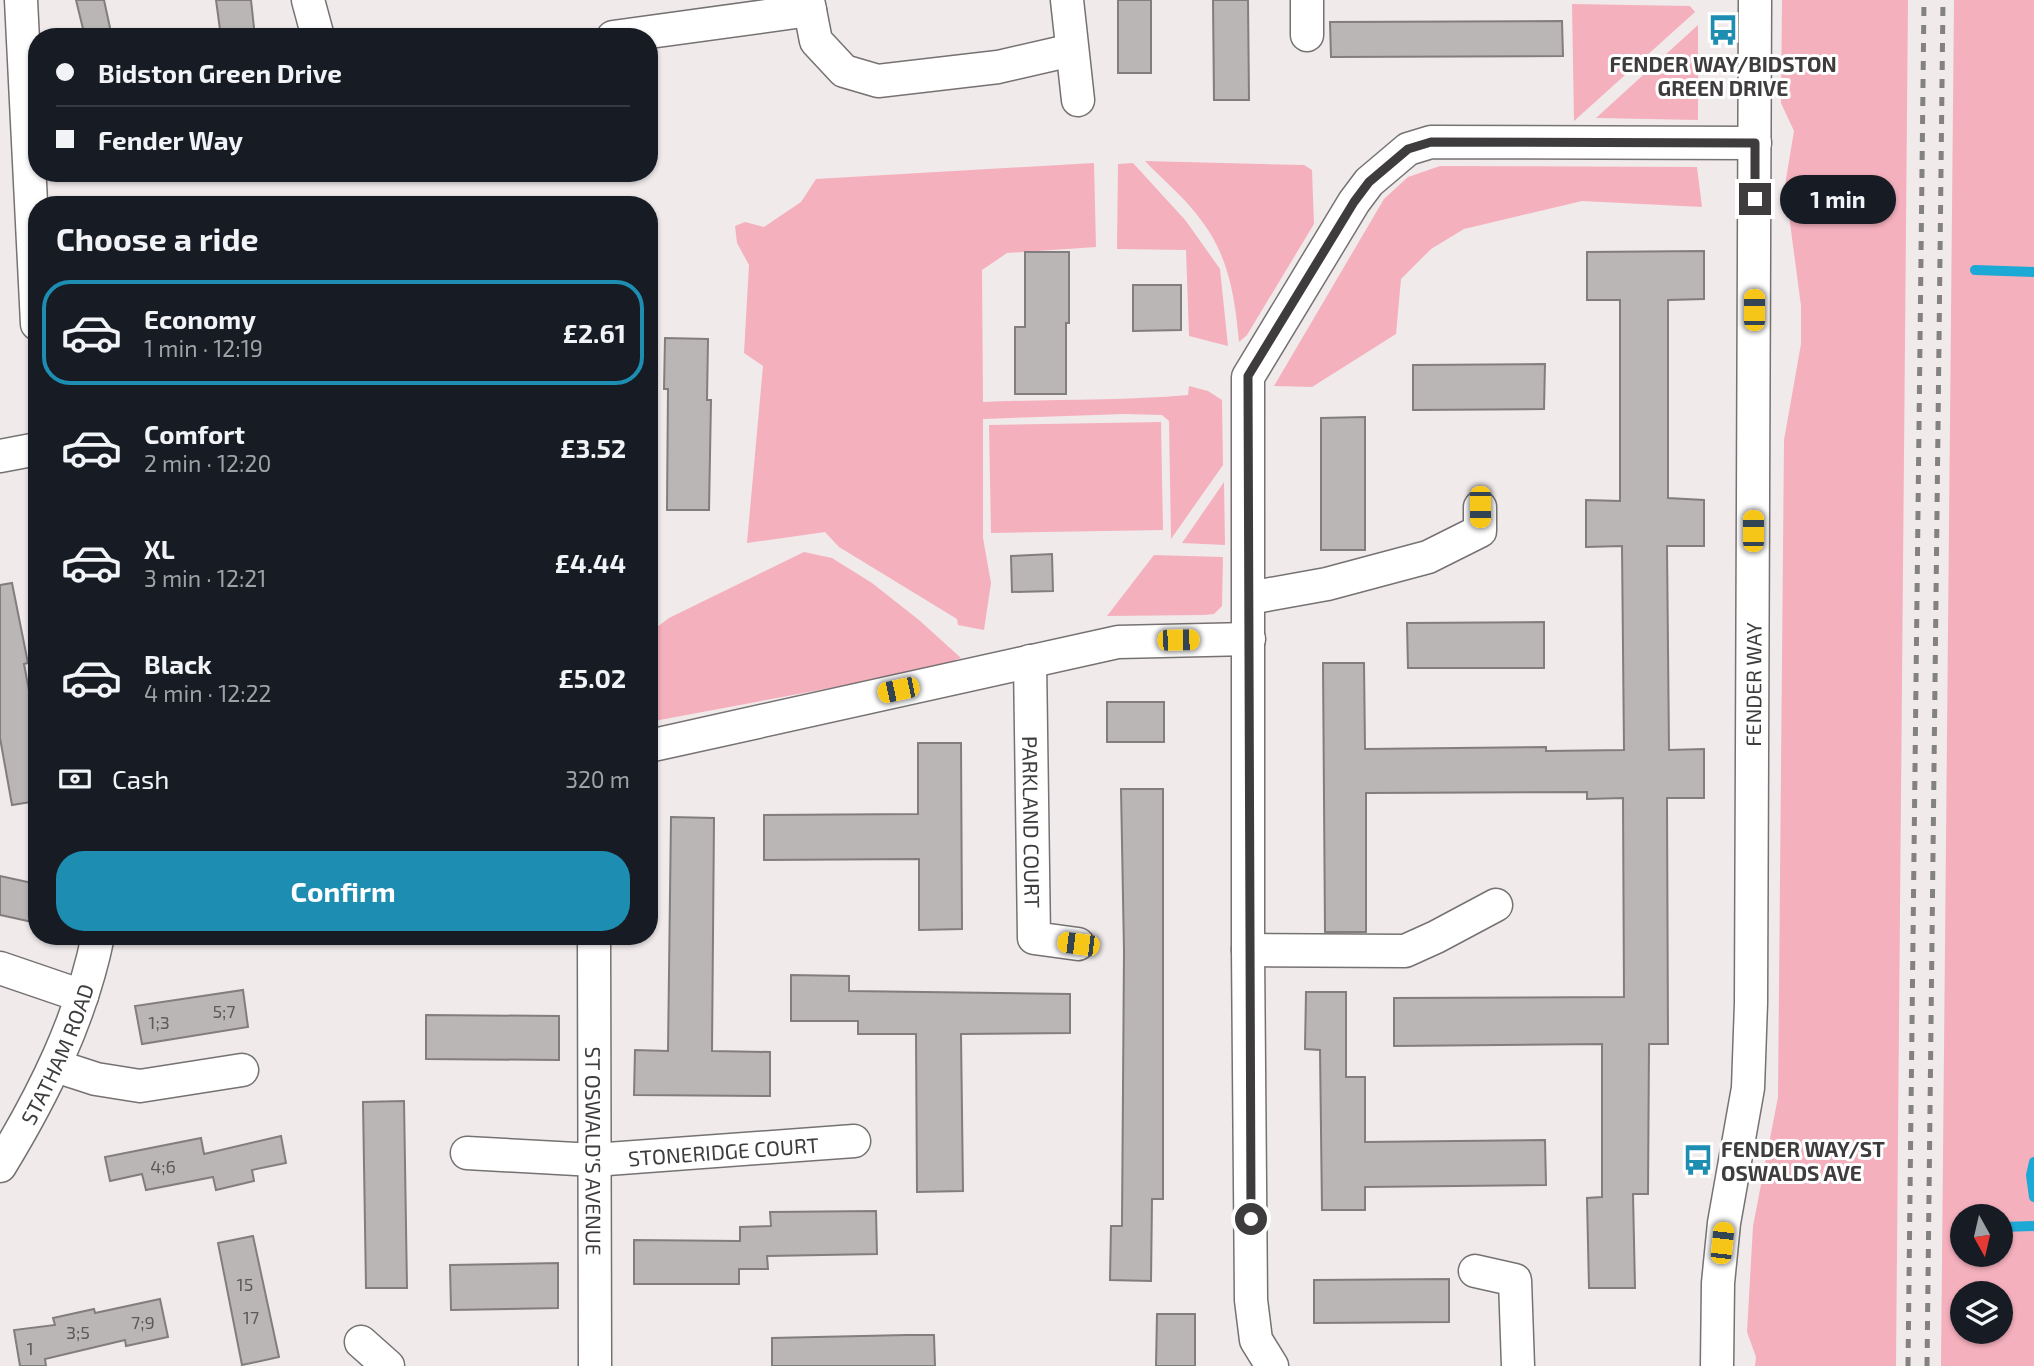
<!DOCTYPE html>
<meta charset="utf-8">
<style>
:root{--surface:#171b24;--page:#20242c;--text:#f1f3f6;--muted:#9ea1a6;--line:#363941;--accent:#1d8db2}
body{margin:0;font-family:"Exo 2",sans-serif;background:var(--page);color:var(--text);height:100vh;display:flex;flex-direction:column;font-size:26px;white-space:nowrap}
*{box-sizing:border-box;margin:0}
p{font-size:23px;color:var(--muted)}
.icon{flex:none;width:38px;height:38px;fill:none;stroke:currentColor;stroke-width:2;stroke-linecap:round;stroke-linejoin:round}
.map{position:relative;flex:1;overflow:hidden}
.panel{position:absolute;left:28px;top:196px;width:630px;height:749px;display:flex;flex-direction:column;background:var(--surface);border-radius:28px;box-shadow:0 2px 5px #0004}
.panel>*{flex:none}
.guide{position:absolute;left:28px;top:28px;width:630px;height:154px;border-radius:28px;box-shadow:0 2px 5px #0004;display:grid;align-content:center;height:154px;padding:0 28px;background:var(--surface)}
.needle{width:46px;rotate:172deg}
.fabs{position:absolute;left:1950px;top:1204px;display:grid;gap:14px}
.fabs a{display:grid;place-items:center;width:63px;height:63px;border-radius:50%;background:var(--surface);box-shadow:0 2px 5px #0004;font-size:35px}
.end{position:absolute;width:32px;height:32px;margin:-16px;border:9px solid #3e3c3c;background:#fff;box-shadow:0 0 0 4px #fff}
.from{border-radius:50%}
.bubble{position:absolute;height:49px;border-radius:24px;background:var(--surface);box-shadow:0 2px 5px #0004;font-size:23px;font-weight:700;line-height:49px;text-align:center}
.car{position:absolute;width:21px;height:42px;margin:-21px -10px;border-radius:9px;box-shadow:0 0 5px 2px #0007;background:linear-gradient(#f5c518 24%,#345 0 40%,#f5c518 0 76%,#345 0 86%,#f5c518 0)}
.guide b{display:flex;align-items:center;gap:24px;height:66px;font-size:26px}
.guide b+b{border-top:2px solid var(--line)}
.guide i{width:18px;height:18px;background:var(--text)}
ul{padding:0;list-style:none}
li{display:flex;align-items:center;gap:21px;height:105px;margin:0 14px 10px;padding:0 14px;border:4px solid transparent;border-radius:28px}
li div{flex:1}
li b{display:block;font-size:26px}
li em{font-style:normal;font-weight:700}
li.on{border-color:var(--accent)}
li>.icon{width:63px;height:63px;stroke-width:1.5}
h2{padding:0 28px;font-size:32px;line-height:84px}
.pay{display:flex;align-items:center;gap:18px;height:77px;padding:0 28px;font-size:26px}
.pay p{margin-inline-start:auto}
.cta{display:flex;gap:14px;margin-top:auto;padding:14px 28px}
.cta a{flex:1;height:80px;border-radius:28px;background:var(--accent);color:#fff;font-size:28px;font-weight:700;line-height:80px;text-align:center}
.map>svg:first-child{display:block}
</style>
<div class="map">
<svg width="2034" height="1366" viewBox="0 0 2034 1366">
<rect width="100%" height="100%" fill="#f0eaeb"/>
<g fill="#f5b0bd" fill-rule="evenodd">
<polygon points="1782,0 1908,0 1896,1366 1755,1366 1756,1357 1747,1332 1753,1226 1778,1097 1784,440 1801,344 1801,306 1785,185 1794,131 1781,103"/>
<path d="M1954 0H2034V1366H1941ZM1962 1216H2000V1255H1962ZM1962 1293H2000V1332H1962Z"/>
<polygon points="1572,4 1690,6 1695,12 1574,121"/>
<polygon points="1698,25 1698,120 1596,118"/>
<path d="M1145 161 1304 165 1312 170 1314 224 1247 335 1239 342C1235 298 1229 256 1201 220 1186 199 1163 180 1145 161Z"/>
<path d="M1094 163 1096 247 1007 253 982 270 983 402C1051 399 1120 401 1188 395L1189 386 1208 391 1222 400 1223 465 1171 539 1169 421 1162 415 1124 414 983 419V538L991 583 984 630 958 625 957 619 839 547 825 532 747 543 763 366 744 353 749 265 737 243 735 226 745 222 764 227 801 202 816 179Z"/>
<polygon points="1133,163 1186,221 1220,269 1228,346 1189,336 1186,250 1117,249 1118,164"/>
<polygon points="1440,166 1697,167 1702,207 1582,201 1464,229 1431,249 1401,279 1396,334 1312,387 1274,386 1384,199 1408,177"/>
<polygon points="1161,422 1163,530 991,533 989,425"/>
<polygon points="1224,482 1225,545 1182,543"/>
<polygon points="804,552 832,558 872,583 919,620 961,658 955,660 958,664 649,722 649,633 669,618"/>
<polygon points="1154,555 1223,557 1222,606 1214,614 1204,615 1107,616"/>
</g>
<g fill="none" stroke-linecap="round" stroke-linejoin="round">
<g stroke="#1ca9d6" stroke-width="10">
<polyline points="1975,270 2034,272"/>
<polyline points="2034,1162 2031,1175 2034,1197"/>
<polyline points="2000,1227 2034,1226"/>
</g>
</g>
<g fill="#bbb6b6" stroke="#827d7e" stroke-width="2">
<polygon points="76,0 104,0 112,37 85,37"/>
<polygon points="216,0 251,0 255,37 221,37"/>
<rect x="1118" y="0" width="33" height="73"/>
<polygon points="1213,0 1248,0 1249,100 1214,100"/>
<polygon points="1562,21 1563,56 1331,57 1330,22"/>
<polygon points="1704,251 1704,299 1668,300 1668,498 1704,500 1704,546 1667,546 1669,750 1704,749 1704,798 1667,798 1668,1044 1649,1044 1648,1194 1633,1194 1635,1288 1589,1288 1587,1198 1602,1197 1602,1044 1394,1046 1394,998 1624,997 1623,798 1587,799 1587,792 1366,793 1366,932 1325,932 1323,663 1364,663 1365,749 1546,747 1546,751 1624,750 1622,546 1586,547 1586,500 1620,501 1620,300 1587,300 1587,252"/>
<polygon points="1025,252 1069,252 1069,323 1066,323 1066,394 1015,394 1015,327 1025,327"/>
<polygon points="1133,285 1181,285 1181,330 1133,331"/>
<polygon points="665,338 708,339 707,400 711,400 709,510 667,510 668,389 664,389"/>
<polygon points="1545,364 1544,409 1413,410 1413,365"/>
<polygon points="1365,417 1365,550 1321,550 1321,418"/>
<polygon points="1052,554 1053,591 1012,592 1011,556"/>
<polygon points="12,583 28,663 24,664 37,732 37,801 12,805 0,738 0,585"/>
<polygon points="1544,622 1544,668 1408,668 1407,623"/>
<rect x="1107" y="702" width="57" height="40"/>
<polygon points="918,743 961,743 962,929 919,930 919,859 764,860 764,815 918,814"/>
<polygon points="1121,789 1163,789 1163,1199 1152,1199 1151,1281 1110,1280 1111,1226 1122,1226 1124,951"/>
<polygon points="671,817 714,818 712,1051 770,1052 770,1096 634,1095 635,1050 668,1051"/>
<polygon points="0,876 37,884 37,923 0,915"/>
<polygon points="791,975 849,976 849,991 1070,994 1070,1033 961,1034 963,1191 917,1192 916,1034 858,1034 858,1021 791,1021"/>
<polygon points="243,990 248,1027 142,1044 135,1006"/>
<polygon points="1306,992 1346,992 1346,1077 1365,1077 1365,1142 1545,1140 1546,1185 1365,1187 1365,1210 1322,1210 1320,1050 1305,1049"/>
<polygon points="426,1015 559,1016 559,1060 426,1059"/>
<polygon points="404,1101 407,1288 366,1288 363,1102"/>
<polygon points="281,1136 286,1163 252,1170 254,1181 216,1190 213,1177 146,1190 142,1174 110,1181 105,1157 201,1138 204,1154"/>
<polygon points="876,1211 877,1254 767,1256 768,1269 739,1269 739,1284 634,1284 634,1240 740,1241 740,1227 771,1226 770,1212"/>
<polygon points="253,1236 279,1357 242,1365 218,1243"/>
<polygon points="558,1263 558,1308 451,1310 450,1265"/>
<polygon points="1449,1279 1449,1322 1314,1323 1314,1280"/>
<polygon points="160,1299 168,1337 126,1346 125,1340 45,1359 46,1366 20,1366 14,1330 55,1325 53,1318 94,1309 95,1313"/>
<polygon points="1157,1314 1195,1314 1195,1366 1156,1366"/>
<polygon points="907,1335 934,1335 935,1366 772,1366 772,1338"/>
</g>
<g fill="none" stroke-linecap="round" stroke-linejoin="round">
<defs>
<g id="minor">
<polyline points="21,0 37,324"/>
<polyline points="308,0 318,37"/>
<polyline points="808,0 816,41 844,71 878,81 998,67 1072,50"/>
<polyline points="1067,0 1078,100"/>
<polyline points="1307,0 1307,35"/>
<polyline points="613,37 810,10"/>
<polyline points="0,456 37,449"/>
<polyline points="1249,598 1327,584 1428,557 1480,531 1480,507"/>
<path id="s1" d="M1030 661 1034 938 1078 944"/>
<polyline points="649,746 1118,642 1249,639"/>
<path id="s2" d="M594 936 595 1366"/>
<polyline points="1248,950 1405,951 1436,937 1496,905"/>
<polyline points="0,968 82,996"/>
<polyline points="56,1066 96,1079 140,1086 242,1070"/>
<path id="s3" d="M467 1153 594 1160 854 1141"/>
<path id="s4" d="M0 1166C44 1094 81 1019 98 936"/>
<polyline points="1475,1271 1515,1280 1518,1366"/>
<polyline points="361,1342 388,1366"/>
<polyline points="1272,1366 1256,1340 1251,1300 1248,950 1248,377 1354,202 1369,182 1408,149 1431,142 1755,143"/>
<path id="s5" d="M1717 1366 1718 1283 1724 1223 1748 1088 1751 1003 1755 0"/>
</g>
</defs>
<use href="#minor" stroke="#767172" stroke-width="35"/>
<use href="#minor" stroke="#fff" stroke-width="32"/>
<g stroke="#848181" stroke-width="5" stroke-dasharray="9 9" stroke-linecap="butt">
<polyline points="1908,1366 1924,0"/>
<polyline points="1927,1366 1943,0"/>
</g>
</g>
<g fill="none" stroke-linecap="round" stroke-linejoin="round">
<polyline stroke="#3e3c3c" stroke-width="9" points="1251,1219 1248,376 1354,202 1369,182 1408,149 1431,142 1755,143 1755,199"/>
</g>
<defs>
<symbol id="bus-bare" viewBox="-9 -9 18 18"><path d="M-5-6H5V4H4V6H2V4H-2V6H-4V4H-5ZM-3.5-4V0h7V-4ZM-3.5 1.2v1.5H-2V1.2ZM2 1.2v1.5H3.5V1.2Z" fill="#1d8db2" stroke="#fff" stroke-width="2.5" paint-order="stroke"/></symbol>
</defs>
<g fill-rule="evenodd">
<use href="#bus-bare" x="1701" y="8" width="44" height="44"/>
<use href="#bus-bare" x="1676" y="1138" width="44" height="44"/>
</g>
<g text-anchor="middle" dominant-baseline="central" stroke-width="6" stroke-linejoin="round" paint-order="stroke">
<g font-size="18" fill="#5d5a5a">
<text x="224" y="1011">5;7</text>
<text x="159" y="1022">1;3</text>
<text x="163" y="1166">4;6</text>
<text x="245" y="1284">15</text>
<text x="251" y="1317">17</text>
<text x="143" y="1322">7;9</text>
<text x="78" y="1332">3;5</text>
<text x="30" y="1348">1</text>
</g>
<g font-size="21" font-weight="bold" fill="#3e3c3c" stroke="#fff">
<text x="1723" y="63">FENDER WAY/BIDSTON<tspan x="1723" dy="24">GREEN DRIVE</tspan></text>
<text x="1721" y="1148" text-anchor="start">FENDER WAY/ST<tspan x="1721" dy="24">OSWALDS AVE</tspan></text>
</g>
<g font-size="21" fill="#3e3c3c" stroke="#fff">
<text stroke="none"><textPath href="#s5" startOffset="684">FENDER WAY</textPath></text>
<text stroke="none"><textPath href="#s1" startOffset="161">PARKLAND COURT</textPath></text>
<text stroke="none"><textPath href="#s4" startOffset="126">STATHAM ROAD</textPath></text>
<text stroke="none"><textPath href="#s2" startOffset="215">ST OSWALD'S AVENUE</textPath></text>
<text stroke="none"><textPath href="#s3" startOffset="257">STONERIDGE COURT</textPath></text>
</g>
</g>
</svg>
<div class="fabs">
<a><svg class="needle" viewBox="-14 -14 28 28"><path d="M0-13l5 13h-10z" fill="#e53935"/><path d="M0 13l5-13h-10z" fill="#9ea1a6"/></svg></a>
<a><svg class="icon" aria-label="layers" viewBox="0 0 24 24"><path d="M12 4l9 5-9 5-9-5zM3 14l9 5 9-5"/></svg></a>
</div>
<i class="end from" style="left:1251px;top:1219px"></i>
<i class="end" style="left:1755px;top:199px"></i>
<div class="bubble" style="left:1780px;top:175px;width:116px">1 min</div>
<i class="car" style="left:1754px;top:310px;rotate:0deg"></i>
<i class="car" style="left:1480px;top:507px;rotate:180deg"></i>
<i class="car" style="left:1753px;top:531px;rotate:0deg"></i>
<i class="car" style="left:1178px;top:640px;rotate:89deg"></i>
<i class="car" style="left:898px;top:690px;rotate:258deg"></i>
<i class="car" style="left:1078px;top:944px;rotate:277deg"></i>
<i class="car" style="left:1722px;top:1243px;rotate:6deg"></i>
<div class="guide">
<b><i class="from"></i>Bidston Green Drive</b>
<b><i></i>Fender Way</b>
</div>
<section class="panel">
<h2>Choose a ride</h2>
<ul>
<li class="on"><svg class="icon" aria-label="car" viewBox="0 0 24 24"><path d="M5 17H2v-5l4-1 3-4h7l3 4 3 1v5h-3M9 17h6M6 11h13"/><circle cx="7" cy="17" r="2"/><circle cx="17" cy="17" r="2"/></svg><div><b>Economy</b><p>1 min · 12:19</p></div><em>£2.61</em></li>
<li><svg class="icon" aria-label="car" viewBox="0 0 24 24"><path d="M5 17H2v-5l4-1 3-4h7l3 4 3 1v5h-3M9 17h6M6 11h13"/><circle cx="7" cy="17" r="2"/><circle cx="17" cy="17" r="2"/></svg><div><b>Comfort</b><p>2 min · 12:20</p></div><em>£3.52</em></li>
<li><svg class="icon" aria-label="car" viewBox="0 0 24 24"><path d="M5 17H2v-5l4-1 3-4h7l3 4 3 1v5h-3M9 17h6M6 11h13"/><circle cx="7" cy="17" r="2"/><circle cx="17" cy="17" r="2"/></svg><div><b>XL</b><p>3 min · 12:21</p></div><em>£4.44</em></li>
<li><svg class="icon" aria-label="car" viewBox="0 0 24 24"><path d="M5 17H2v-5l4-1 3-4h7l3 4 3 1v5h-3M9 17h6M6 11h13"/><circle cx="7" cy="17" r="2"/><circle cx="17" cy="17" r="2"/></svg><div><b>Black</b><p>4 min · 12:22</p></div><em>£5.02</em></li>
</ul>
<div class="pay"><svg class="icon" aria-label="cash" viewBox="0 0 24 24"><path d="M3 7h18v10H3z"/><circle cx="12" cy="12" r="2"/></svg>Cash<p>320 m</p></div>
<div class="cta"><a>Confirm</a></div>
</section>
</div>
